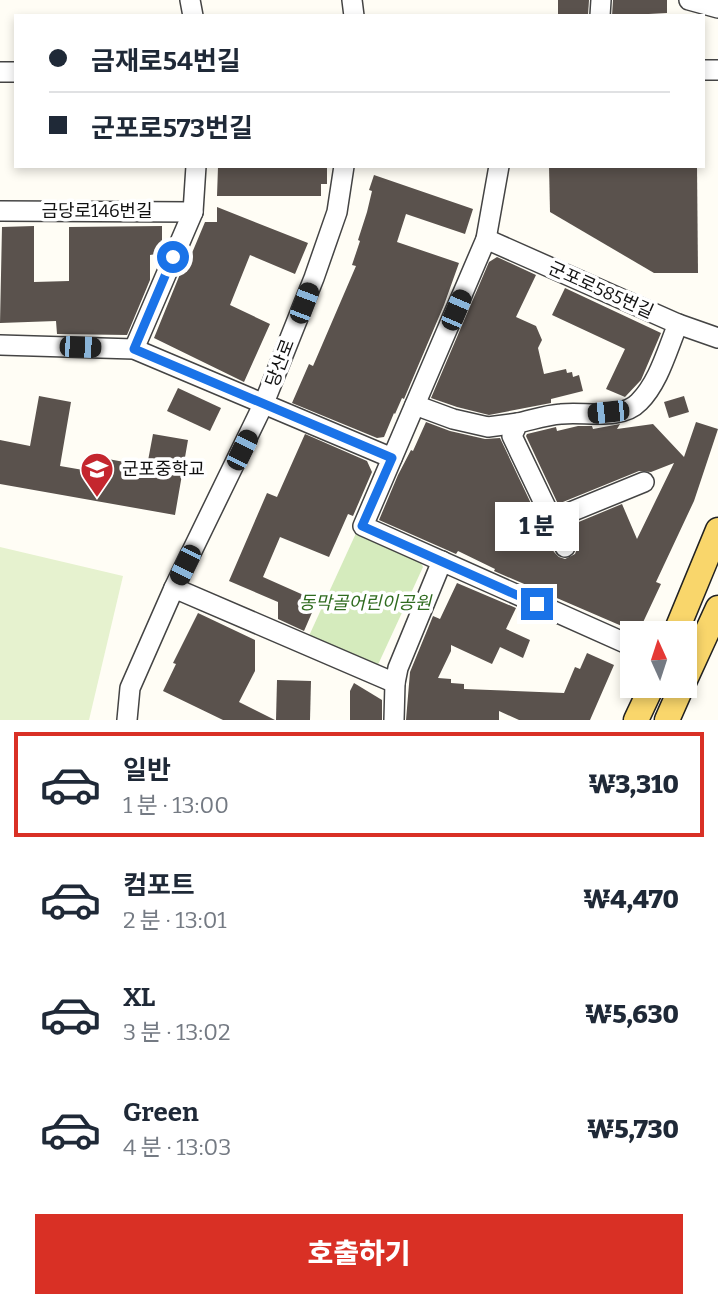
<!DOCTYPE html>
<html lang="ko">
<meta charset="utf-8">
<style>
:root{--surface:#fff;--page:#f6f6f7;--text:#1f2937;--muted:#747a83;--line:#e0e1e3;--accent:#d93025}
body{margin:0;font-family:Bitter,"Noto Sans KR",serif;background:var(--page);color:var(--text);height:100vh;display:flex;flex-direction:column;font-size:26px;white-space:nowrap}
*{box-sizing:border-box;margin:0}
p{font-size:23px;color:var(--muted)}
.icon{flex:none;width:38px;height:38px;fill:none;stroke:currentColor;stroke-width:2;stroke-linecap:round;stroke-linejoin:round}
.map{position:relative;height:720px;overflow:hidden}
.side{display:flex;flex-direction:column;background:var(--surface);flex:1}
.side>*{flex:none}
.hud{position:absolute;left:14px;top:14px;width:691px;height:154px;border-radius:0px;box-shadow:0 4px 10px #0003;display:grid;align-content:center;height:154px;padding:0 35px;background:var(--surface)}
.needle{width:46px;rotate:357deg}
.fabs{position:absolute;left:620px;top:621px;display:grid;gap:14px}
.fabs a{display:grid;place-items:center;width:77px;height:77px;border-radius:0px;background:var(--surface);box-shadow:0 4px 10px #0003;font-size:35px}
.end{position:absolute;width:32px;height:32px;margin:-16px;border:9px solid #1a73e8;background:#fff;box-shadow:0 0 0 4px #fff}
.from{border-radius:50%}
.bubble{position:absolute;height:49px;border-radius:0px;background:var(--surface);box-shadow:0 4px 10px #0003;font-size:23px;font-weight:800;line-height:49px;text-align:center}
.car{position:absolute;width:21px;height:42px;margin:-21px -10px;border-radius:9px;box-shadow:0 0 5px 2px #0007;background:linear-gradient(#222 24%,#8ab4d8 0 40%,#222 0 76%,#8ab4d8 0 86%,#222 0)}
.hud b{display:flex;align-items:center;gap:24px;height:66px;font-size:26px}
.hud b+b{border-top:2px solid var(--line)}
.hud i{width:18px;height:18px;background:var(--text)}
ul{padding:12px 0 0;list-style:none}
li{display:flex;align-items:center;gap:21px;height:105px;margin:0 14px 10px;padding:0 21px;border:4px solid transparent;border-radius:0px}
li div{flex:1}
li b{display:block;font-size:26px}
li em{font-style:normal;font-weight:800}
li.selected{border-color:var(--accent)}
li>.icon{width:63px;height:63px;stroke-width:1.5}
.cta{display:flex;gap:14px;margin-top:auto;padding:14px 35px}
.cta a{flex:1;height:80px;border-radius:0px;background:var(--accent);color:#fff;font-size:28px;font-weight:800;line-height:80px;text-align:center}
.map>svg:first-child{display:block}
</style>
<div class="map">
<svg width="718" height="720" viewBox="0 0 718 720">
<rect width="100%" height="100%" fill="#fffdf5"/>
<polygon fill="#d5ebbd" points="357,531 419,559 423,567 376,669 308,638"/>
<polygon fill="#e6f2cf" points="0,547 123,576 89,720 0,720"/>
<g fill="#5a524d">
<polygon points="558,0 589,0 588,15 558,16"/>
<polygon points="613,0 667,0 667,13 612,16"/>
<polygon points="549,166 697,166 698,273 654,273 550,212"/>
<polygon points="218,167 327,167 327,184 321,184 321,196 217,196"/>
<polygon points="374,175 473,209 465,234 406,214 397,242 459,263 444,305 404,399 402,398 395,414 394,413 384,437 377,438 292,403 309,364 313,366 356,266 352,265 360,241 358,240 367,212 372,191 369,190"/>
<polygon points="217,207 308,243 295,274 250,255 230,305 270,324 244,382 154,338 189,252 192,253 205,222 217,222"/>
<polygon points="34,226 34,282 69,281 69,227 162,226 162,253 150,255 150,280 127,335 57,334 56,321 0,323 2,227"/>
<polygon points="497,257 536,275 516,317 536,326 542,340 538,348 544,374 566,369 567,373 572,372 573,377 579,375 583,391 551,399 551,403 489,415 457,407 431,398 489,262"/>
<polygon points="565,288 661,333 641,380 625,397 606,389 625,349 552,315"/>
<polygon points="178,388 221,408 210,431 167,411"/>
<polygon points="39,396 71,402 60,466 89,471 91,456 147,466 153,434 188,440 175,515 0,484 0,440 30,446"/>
<polygon points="684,396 689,412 669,418 664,402"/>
<polygon points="426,422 450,431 485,439 500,438 554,552 559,557 565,559 575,554 577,549 569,526 622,504 637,539 674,463 651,472 639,471 558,504 526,436 527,434 556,427 557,431 578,426 592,426 593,429 620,424 617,429 653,424 684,457 696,422 718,429 694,501 656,582 661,584 638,633 494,571 495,569 458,551 456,554 379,520 398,475 411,450 413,451"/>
<polygon points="305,434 367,461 372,472 353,516 348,514 329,557 280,537 263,577 317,601 304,631 278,619 278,602 229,581 267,493 277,497"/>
<polygon points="457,583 516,608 506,629 530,640 523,658 500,647 492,664 451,645 451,651 438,678 451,679 451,683 464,684 464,689 564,693 575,667 580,669 587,653 614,665 590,720 519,720 499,711 499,720 406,720 410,672 433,616 440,619"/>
<polygon points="198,613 255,640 255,671 239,702 275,720 223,720 163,691 176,664 173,663"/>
<polygon points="277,680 311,681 310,720 276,720"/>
<polygon points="354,683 382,700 382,720 350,720 350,691"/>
</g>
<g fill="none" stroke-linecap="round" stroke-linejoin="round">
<defs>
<g id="minor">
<polyline points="190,0 193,16"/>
<polyline points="352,0 354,16"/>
<polyline points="689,0 718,8"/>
<polyline points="600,16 601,0"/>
<polyline points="704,70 718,70"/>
<polyline points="0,72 16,72"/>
<polyline points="499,166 486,239 363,526 632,646"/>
<polyline points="0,211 193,212"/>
<polyline points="486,239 678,324 718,338"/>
<polyline points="0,345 134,349 392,458"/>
<polyline points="134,349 193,212 196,166"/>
<polyline points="415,405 453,419 488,427 518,423"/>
<polyline points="551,520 644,482"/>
<path d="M565 547 512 436 518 423C532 420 546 415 561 414 584 411 621 421 639 402 659 382 667 350 678 324"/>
<polyline points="174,588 395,683"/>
<polyline points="127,720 130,688 174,588 264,403 314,278 337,212 344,166"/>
<polyline points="394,720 395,683 398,668 442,561"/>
</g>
<g id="major">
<polyline points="675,634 718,530"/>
<polyline points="684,682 718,608"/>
<polyline points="636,720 652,686"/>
<polyline points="667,720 682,686"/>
</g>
</defs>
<use href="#minor" stroke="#444" stroke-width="22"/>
<use href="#major" stroke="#222" stroke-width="27"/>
<use href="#minor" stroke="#fff" stroke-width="19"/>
<use href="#major" stroke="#f9d66b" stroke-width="24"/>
</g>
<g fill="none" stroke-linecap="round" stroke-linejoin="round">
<polyline stroke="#1a73e8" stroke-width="9" points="173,257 134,349 392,458 362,526 537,604"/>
</g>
<defs>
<symbol id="school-pin" viewBox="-11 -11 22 30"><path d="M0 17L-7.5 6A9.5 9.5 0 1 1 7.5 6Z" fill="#c4262e" stroke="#fff"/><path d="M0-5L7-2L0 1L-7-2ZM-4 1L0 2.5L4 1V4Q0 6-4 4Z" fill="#fff"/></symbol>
</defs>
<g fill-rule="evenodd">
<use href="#school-pin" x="78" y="450" width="38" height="52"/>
</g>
<g text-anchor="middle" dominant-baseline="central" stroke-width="7" stroke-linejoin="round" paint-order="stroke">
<g font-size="18" fill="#111" stroke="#fff">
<text x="97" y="211">금당로146번길</text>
<text transform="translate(601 290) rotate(24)">군포로585번길</text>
<text transform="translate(280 363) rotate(-69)">당산로</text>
</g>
<g font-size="18" fill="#111" stroke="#fff" text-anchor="start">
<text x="122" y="469">군포중학교</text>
</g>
<g font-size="18" font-style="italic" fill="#2f6b1f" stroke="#fff">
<text x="365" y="603">동막골어린이공원</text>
</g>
</g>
</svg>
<div class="fabs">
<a><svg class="needle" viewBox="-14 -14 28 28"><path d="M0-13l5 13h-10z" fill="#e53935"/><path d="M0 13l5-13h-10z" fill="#747a83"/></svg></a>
</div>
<i class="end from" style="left:173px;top:257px"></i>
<i class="end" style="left:537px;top:604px"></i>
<div class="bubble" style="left:495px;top:502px;width:84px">1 분</div>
<i class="car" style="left:304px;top:303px;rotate:21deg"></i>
<i class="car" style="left:456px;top:310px;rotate:23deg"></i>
<i class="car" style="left:80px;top:347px;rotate:92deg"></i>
<i class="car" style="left:608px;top:412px;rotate:264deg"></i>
<i class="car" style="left:242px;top:450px;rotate:26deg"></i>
<i class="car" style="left:185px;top:565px;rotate:206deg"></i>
<div class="hud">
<b><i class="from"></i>금재로54번길</b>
<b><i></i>군포로573번길</b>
</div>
</div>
<section class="side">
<ul>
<li class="selected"><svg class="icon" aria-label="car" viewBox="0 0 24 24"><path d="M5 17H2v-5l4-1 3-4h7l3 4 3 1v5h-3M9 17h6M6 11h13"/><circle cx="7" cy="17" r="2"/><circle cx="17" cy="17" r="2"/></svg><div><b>일반</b><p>1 분 · 13:00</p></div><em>₩3,310</em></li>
<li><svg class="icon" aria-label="car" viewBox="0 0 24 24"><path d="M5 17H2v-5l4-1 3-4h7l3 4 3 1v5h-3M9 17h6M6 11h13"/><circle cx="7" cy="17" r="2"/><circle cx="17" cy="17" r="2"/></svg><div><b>컴포트</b><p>2 분 · 13:01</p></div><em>₩4,470</em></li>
<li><svg class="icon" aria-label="car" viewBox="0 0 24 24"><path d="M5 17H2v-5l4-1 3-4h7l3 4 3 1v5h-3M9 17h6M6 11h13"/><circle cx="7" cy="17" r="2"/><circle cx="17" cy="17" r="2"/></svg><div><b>XL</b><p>3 분 · 13:02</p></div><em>₩5,630</em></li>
<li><svg class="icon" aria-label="car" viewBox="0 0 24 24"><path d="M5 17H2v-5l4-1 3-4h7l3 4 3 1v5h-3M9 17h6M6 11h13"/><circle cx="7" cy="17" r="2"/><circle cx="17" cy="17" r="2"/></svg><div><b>Green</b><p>4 분 · 13:03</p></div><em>₩5,730</em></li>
</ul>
<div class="cta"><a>호출하기</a></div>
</section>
